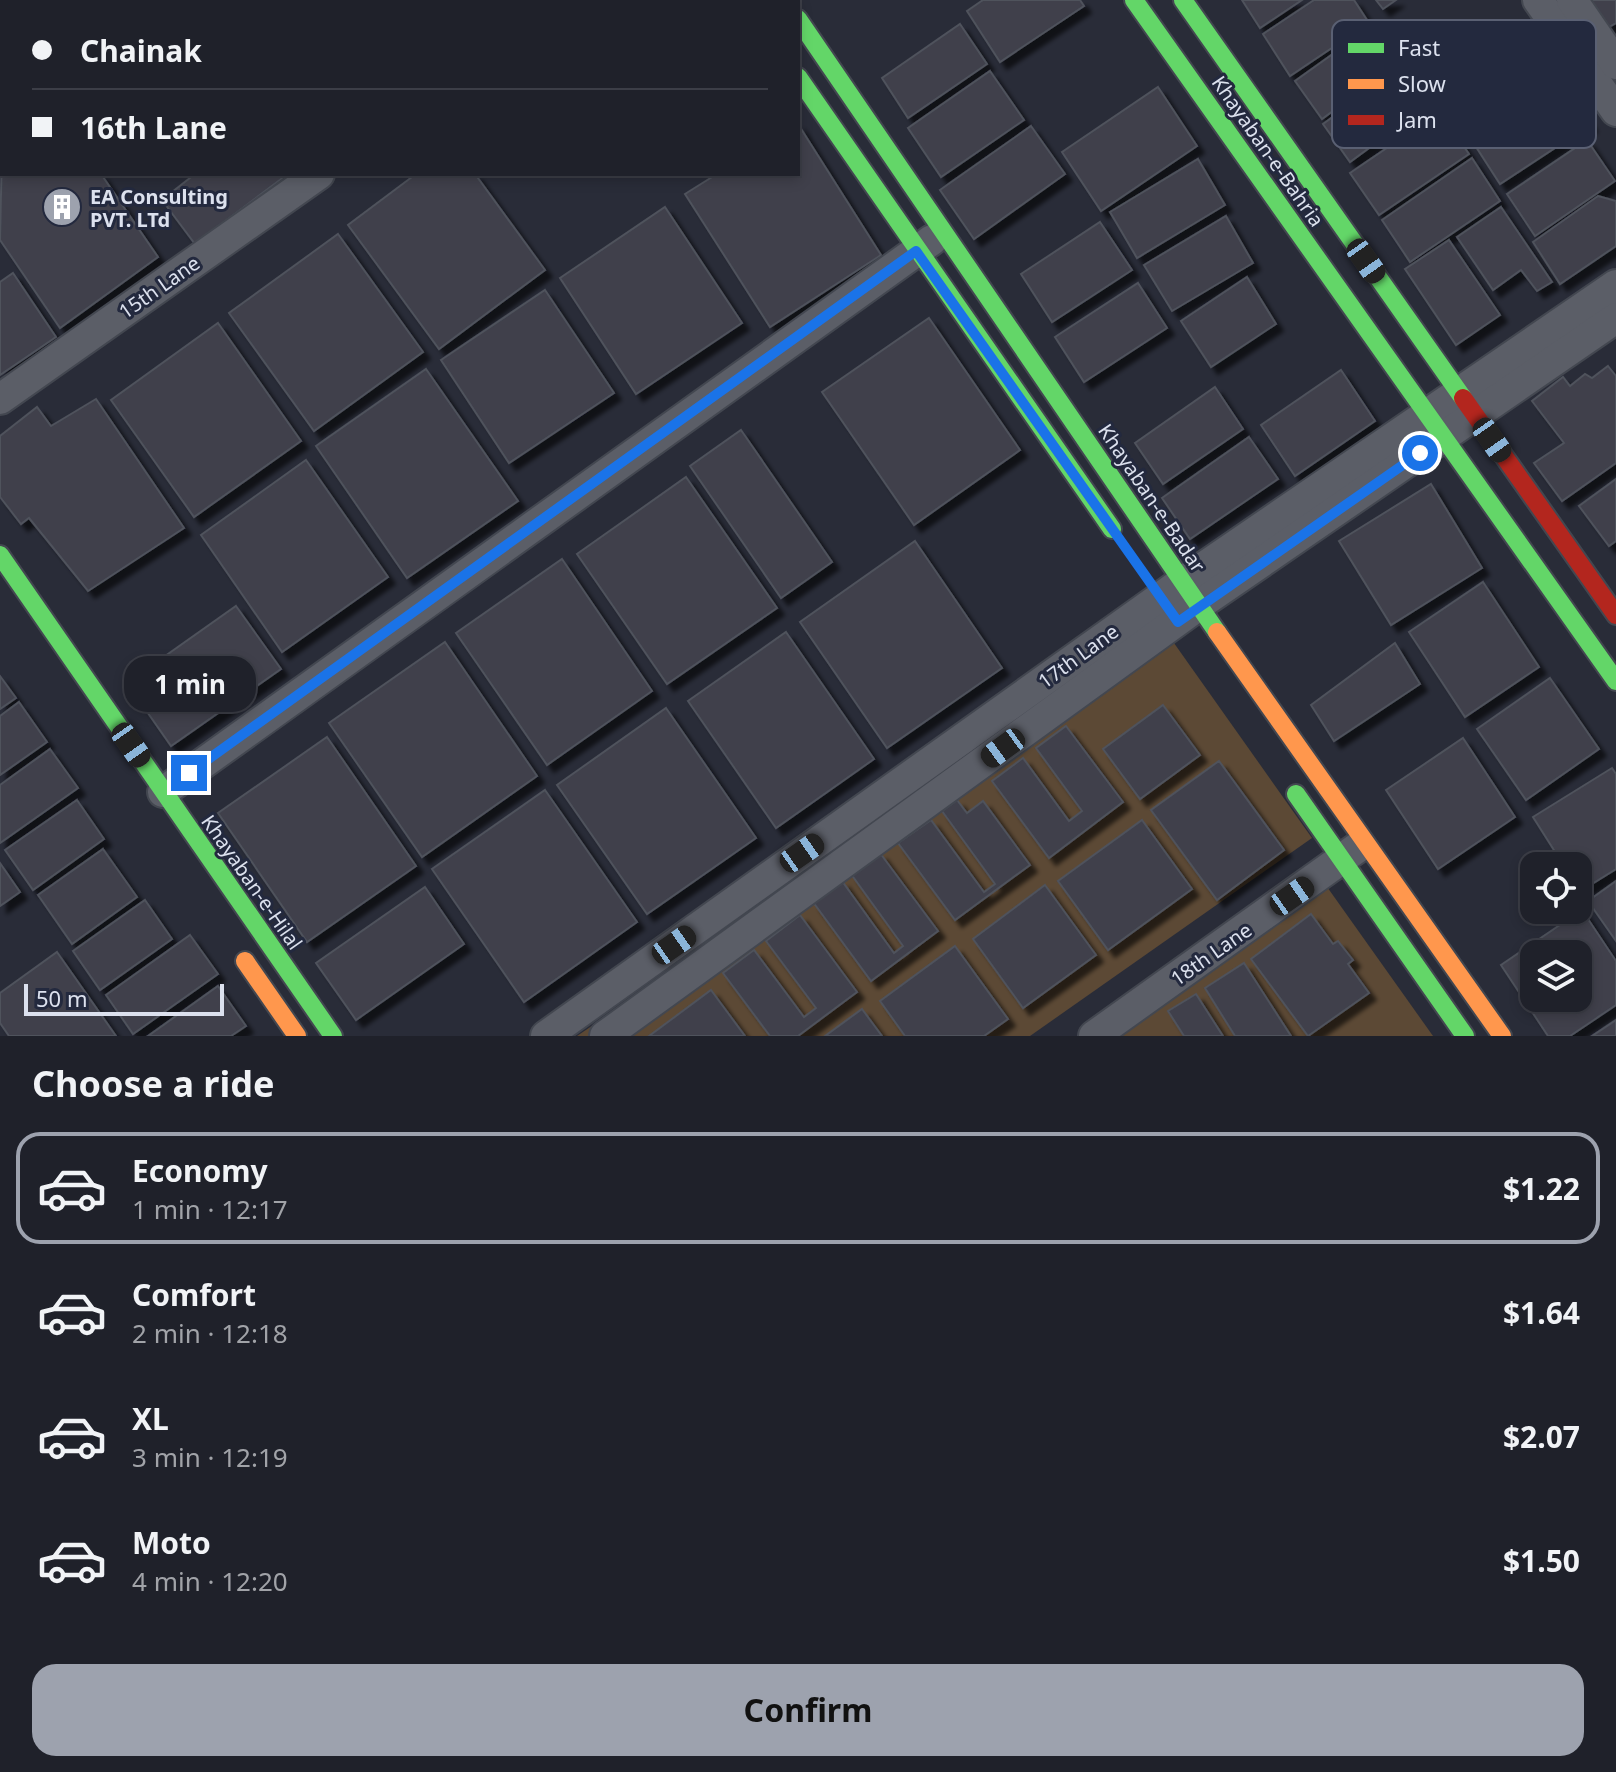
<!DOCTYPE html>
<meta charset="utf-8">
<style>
:root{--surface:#1f212a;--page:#272932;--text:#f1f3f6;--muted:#a1a3a8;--line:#3c3e47;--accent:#9da2ae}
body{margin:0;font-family:"Noto Sans",sans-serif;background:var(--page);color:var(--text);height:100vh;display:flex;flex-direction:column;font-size:30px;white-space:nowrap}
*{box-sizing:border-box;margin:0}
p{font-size:26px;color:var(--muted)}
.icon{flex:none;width:44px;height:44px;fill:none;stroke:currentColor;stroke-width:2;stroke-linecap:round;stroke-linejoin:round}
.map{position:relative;height:1036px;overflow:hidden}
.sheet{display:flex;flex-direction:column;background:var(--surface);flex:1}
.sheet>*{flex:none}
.banner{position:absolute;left:0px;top:0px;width:800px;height:176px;box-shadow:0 4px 12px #0003,0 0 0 2px var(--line);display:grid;align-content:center;height:176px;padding:0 32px;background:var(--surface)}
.tools{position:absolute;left:1520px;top:852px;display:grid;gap:16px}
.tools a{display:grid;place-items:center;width:72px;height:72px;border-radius:16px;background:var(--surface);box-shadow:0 4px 12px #0003,0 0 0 2px var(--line);font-size:40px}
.scale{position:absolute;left:24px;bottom:20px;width:200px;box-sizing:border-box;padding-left:8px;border:4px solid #dce1ee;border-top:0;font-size:22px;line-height:28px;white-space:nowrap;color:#dce1ee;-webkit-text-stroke:6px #23293e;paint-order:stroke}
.end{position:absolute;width:36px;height:36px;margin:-18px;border:10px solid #1a73e8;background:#fff;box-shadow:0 0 0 4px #fff}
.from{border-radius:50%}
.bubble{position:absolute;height:56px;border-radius:24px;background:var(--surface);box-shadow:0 4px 12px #0003,0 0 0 2px var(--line);font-size:26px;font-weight:700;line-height:56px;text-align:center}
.car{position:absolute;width:24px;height:48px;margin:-24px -12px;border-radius:10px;box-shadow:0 0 6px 2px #0007;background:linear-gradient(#222 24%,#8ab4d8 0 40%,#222 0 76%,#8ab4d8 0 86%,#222 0)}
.banner b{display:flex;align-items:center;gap:28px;height:76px;font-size:30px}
.banner b+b{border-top:2px solid var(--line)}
.banner i{width:20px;height:20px;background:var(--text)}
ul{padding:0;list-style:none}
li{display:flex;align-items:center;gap:24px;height:112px;margin:0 16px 12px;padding:0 16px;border:4px solid transparent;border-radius:24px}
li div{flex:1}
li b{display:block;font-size:30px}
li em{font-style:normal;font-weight:700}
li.on{border-color:var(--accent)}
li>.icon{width:72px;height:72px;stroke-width:1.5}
h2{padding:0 32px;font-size:36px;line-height:96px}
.button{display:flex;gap:16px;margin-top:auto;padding:16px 32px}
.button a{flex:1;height:92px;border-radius:24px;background:var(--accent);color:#111;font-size:32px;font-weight:700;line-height:92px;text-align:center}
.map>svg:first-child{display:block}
</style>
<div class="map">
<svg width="1616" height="1036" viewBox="0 0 1616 1036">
<defs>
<filter id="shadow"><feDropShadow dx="7" dy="7" stdDeviation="2" flood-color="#0009"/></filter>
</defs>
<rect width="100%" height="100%" fill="#292c38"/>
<g fill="#5c4935">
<polygon points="1169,636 1312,838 1030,1036 577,1036"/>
<polygon points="1325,884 1433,1036 1100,1036"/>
</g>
<g fill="#3f414c" stroke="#4f525c" stroke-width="2" fill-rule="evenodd" filter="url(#shadow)">
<polygon points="652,0 683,0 684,2 650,2"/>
<polygon points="983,0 1080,0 1084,6 1000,62 967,11"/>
<polygon points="1242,0 1302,0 1260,28"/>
<polygon points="1314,0 1354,0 1369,23 1290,76 1263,34"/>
<polygon points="1376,0 1396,0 1383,9"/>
<polygon points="1590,0 1616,0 1616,23 1609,27"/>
<polygon points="0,17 2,20 0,127"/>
<polygon points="960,24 987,64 908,118 882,78"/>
<polygon points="1372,26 1398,63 1322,119 1295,81"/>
<polygon points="1539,47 1590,125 1500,184 1449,105"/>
<polygon points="1399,69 1426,106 1350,162 1323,124"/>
<polygon points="990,71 1024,120 941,177 908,128"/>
<polygon points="1158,87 1197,146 1101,211 1062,152"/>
<polygon points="1440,112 1469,154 1379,215 1350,173"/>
<polygon points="798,124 881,255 770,327 685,194 717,174 798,174"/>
<polygon points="1031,126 1065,174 974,239 940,190"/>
<polygon points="1587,140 1615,181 1535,236 1507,194"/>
<polygon points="2,149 2,174 101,174 158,257 60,328 0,240"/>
<polygon points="1472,158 1500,201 1410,262 1382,220"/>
<polygon points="1198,159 1225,205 1137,258 1110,212"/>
<polygon points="195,174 283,174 285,176 195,244 162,200"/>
<polygon points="416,174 475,174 545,270 439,349 348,225"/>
<polygon points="1598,196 1616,201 1616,246 1560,284 1533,242"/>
<polygon points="665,207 742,323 636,394 560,278"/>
<polygon points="1501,207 1552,282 1537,291 1521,270 1493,290 1457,237"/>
<polygon points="1226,216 1253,263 1172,311 1144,265"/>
<polygon points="1100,222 1132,270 1052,322 1021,274"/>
<polygon points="338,234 423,352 314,431 229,313"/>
<polygon points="1449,240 1500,315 1456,345 1405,269"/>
<polygon points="13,273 56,337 0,375 0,282"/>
<polygon points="1247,277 1276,324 1211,367 1181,321"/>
<polygon points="1138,283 1167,328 1084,382 1055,337"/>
<polygon points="545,290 614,393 509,463 441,360"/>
<polygon points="929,318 1020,450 914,525 822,392"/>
<polygon points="218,323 301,441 194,517 111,400"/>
<polygon points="1608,366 1616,376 1616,463 1562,501 1534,463 1564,443 1532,401 1563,377 1570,386 1585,374 1592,378"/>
<polygon points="426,369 518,501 407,578 316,446"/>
<polygon points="1341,370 1375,421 1295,476 1261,425"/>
<polygon points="1215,387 1243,429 1163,484 1135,443"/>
<polygon points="96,399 184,528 88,591 29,518 21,524 0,497 0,436 37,407 51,426"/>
<polygon points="741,430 832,562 781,598 690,466"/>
<polygon points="1249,437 1278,479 1190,539 1162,498"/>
<polygon points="306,460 388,577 282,652 201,535"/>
<polygon points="686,477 777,608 667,684 577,554"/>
<polygon points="1616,479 1616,541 1609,546 1579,506"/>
<polygon points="1431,484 1482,568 1391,625 1339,541"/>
<polygon points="915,541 1002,668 887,748 800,622"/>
<polygon points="562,559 652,691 547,765 456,633"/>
<polygon points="1483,582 1539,667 1465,717 1409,632"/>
<polygon points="236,606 281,669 171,746 127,683"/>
<polygon points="786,632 874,759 776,828 688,701"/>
<polygon points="445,642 537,776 422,857 329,723"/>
<polygon points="1395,643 1420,684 1334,741 1311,705"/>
<polygon points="0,676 16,698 0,709"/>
<polygon points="1550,678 1599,749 1526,800 1477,729"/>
<polygon points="19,702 47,742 0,775 0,716"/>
<polygon points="1163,705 1200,755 1140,799 1103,749"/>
<polygon points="666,708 756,838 647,914 557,785"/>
<polygon points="1066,726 1123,802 1049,858 992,781 1023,758 1069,821 1082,811 1036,748"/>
<polygon points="327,737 416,866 307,942 218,813"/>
<polygon points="1463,738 1515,817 1438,869 1386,790"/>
<polygon points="50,749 78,788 0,843 0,785"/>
<polygon points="1219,761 1284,850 1217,900 1151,810"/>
<polygon points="1612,768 1616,774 1616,869 1579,892 1578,866 1564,866 1533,817"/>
<polygon points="545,790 637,922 524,1002 432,869"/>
<polygon points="77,800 104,839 33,890 5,850"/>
<polygon points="957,800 967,813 983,801 1030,865 955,920 898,843 931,820 984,892 995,884 942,811"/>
<polygon points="1142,820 1192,889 1108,950 1058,881"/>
<polygon points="103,849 137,897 72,944 38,895"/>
<polygon points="880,853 938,931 871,981 813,902 842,881 894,953 903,946 851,874"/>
<polygon points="0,863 20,892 0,906"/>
<polygon points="1616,881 1616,941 1588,901"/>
<polygon points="1045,885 1096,955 1023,1008 973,939"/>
<polygon points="425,887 464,944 356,1020 316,963"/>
<polygon points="145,900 172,939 100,990 73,951"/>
<path d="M1582 910 1616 961V1005L1570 1036H1548L1501 965ZM1534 954H1578V998H1534Z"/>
<polygon points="1311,914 1333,944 1338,941 1353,960 1348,964 1369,993 1308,1036 1251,959"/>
<polygon points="800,915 857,992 798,1036 770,1036 723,973 754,950 804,1017 816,1008 766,941"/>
<polygon points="190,935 218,974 133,1034 106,995"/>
<polygon points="955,946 1008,1019 984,1036 905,1036 880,1001"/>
<polygon points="57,952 116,1036 9,1036 0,1023 0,993"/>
<polygon points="1244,963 1291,1036 1235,1036 1205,988"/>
<polygon points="218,986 246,1026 231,1036 148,1036"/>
<polygon points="711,990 745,1036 649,1036"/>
<polygon points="1196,994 1223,1036 1184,1036 1168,1011"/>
<polygon points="862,1009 882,1036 825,1036"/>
<polygon points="1616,1020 1616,1036 1592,1036"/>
</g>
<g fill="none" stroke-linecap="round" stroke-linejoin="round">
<defs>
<g id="street">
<polyline points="1538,0 1616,111"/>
<polyline points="1572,0 1616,64"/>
<polyline points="562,2 565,0"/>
<polyline points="0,399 319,174"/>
<polyline points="163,792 932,240"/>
<polyline points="546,1036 1182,582 1616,285"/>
<polyline points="605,1036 1199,605 1616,318"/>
<polyline points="1094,1036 1357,848"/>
</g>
<g id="fast">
<polyline points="746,0 747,2"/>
<polyline points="1134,0 1616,681"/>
<polyline points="1183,0 1463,398"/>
<polyline points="798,19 1217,632"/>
<polyline points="798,77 1112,529"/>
<polyline points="0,555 333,1036"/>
<polyline points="1296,794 1465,1036"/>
</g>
<g id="slow">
<polyline points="1217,632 1502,1036"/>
<polyline points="245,961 297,1036"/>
</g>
<polyline id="jam" points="1463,398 1616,615"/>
</defs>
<use href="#street" stroke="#434750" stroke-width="34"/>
<use href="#fast" stroke="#434750" stroke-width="22"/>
<use href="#slow" stroke="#434750" stroke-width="22"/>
<use href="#jam" stroke="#434750" stroke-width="22"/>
<use href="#street" stroke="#5b5e67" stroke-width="30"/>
<use href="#fast" stroke="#63d668" stroke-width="18"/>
<use href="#slow" stroke="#ff974d" stroke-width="18"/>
<use href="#jam" stroke="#b3261e" stroke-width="18"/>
</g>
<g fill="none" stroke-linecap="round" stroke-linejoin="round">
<polyline stroke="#1a73e8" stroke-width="10" points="189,773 916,251 1178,622 1420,453"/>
</g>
<defs>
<symbol id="building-disc" viewBox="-11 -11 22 22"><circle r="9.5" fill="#9da2ae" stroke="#23293e"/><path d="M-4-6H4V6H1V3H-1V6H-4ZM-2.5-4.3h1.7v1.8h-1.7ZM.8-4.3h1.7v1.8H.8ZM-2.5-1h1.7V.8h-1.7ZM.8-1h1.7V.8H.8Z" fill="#fff"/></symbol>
</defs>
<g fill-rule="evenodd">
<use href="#building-disc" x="40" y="185" width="44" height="44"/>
</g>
<g text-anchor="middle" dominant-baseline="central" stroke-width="6" stroke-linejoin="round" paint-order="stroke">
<g font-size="20" fill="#dce1ee" stroke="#23293e">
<text transform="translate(1268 151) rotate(55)">Khayaban-e-Bahria</text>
<text transform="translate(159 287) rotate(-35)">15th Lane</text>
<text transform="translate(1152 498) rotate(56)">Khayaban-e-Badar</text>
<text transform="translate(1078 656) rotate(-36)">17th Lane</text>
<text transform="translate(252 882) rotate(55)">Khayaban-e-Hilal</text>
<text transform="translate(1211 954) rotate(-35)">18th Lane</text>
</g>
<g font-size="20" font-weight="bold" fill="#dce1ee" stroke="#23293e" text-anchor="start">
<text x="90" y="196">EA Consulting<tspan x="90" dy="23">PVT. LTd</tspan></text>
</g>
</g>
<rect x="1332" y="20" width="264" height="128" rx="12" fill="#23293e" stroke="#5a6073" stroke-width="2"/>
<rect x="1348" y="43" width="36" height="10" fill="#63d668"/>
<rect x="1348" y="79" width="36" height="10" fill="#ff974d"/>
<rect x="1348" y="115" width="36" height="10" fill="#b3261e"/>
<g font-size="22" fill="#dce1ee">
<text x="1398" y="56">Fast</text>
<text x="1398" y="92">Slow</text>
<text x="1398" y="128">Jam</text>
</g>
</svg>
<div class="tools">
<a><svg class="icon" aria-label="locate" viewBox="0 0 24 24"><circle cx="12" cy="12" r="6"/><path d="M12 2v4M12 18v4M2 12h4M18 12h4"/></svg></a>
<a><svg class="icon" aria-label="layers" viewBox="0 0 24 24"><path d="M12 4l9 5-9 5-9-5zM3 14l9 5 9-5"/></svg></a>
</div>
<div class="scale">50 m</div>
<i class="end from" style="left:1420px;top:453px"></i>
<i class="end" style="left:189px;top:773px"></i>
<div class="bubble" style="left:124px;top:656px;width:132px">1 min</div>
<i class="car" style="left:1366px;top:261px;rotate:145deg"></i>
<i class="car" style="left:1492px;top:440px;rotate:145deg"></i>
<i class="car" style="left:131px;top:745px;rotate:145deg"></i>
<i class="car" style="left:1003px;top:748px;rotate:234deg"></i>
<i class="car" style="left:802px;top:853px;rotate:55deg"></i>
<i class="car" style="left:1292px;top:896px;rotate:55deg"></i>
<i class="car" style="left:674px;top:945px;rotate:55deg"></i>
<div class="banner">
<b><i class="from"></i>Chainak</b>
<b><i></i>16th Lane</b>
</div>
</div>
<section class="sheet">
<h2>Choose a ride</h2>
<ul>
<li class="on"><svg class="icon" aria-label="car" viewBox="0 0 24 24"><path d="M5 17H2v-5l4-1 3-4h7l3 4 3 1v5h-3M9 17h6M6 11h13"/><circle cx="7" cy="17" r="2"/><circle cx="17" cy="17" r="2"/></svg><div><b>Economy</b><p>1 min · 12:17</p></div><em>$1.22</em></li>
<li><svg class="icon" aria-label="car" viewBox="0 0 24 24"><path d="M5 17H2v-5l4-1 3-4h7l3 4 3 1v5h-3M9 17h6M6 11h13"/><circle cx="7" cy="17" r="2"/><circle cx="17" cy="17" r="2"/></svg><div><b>Comfort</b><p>2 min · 12:18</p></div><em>$1.64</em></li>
<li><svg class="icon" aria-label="car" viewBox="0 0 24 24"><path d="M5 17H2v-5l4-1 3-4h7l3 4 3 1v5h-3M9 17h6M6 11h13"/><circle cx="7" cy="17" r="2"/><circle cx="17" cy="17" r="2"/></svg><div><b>XL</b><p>3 min · 12:19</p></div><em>$2.07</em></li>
<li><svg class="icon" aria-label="car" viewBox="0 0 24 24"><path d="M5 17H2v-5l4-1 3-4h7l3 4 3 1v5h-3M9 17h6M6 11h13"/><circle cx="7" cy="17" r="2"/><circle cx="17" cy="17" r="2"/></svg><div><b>Moto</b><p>4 min · 12:20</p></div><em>$1.50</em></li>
</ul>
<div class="button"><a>Confirm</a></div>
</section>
